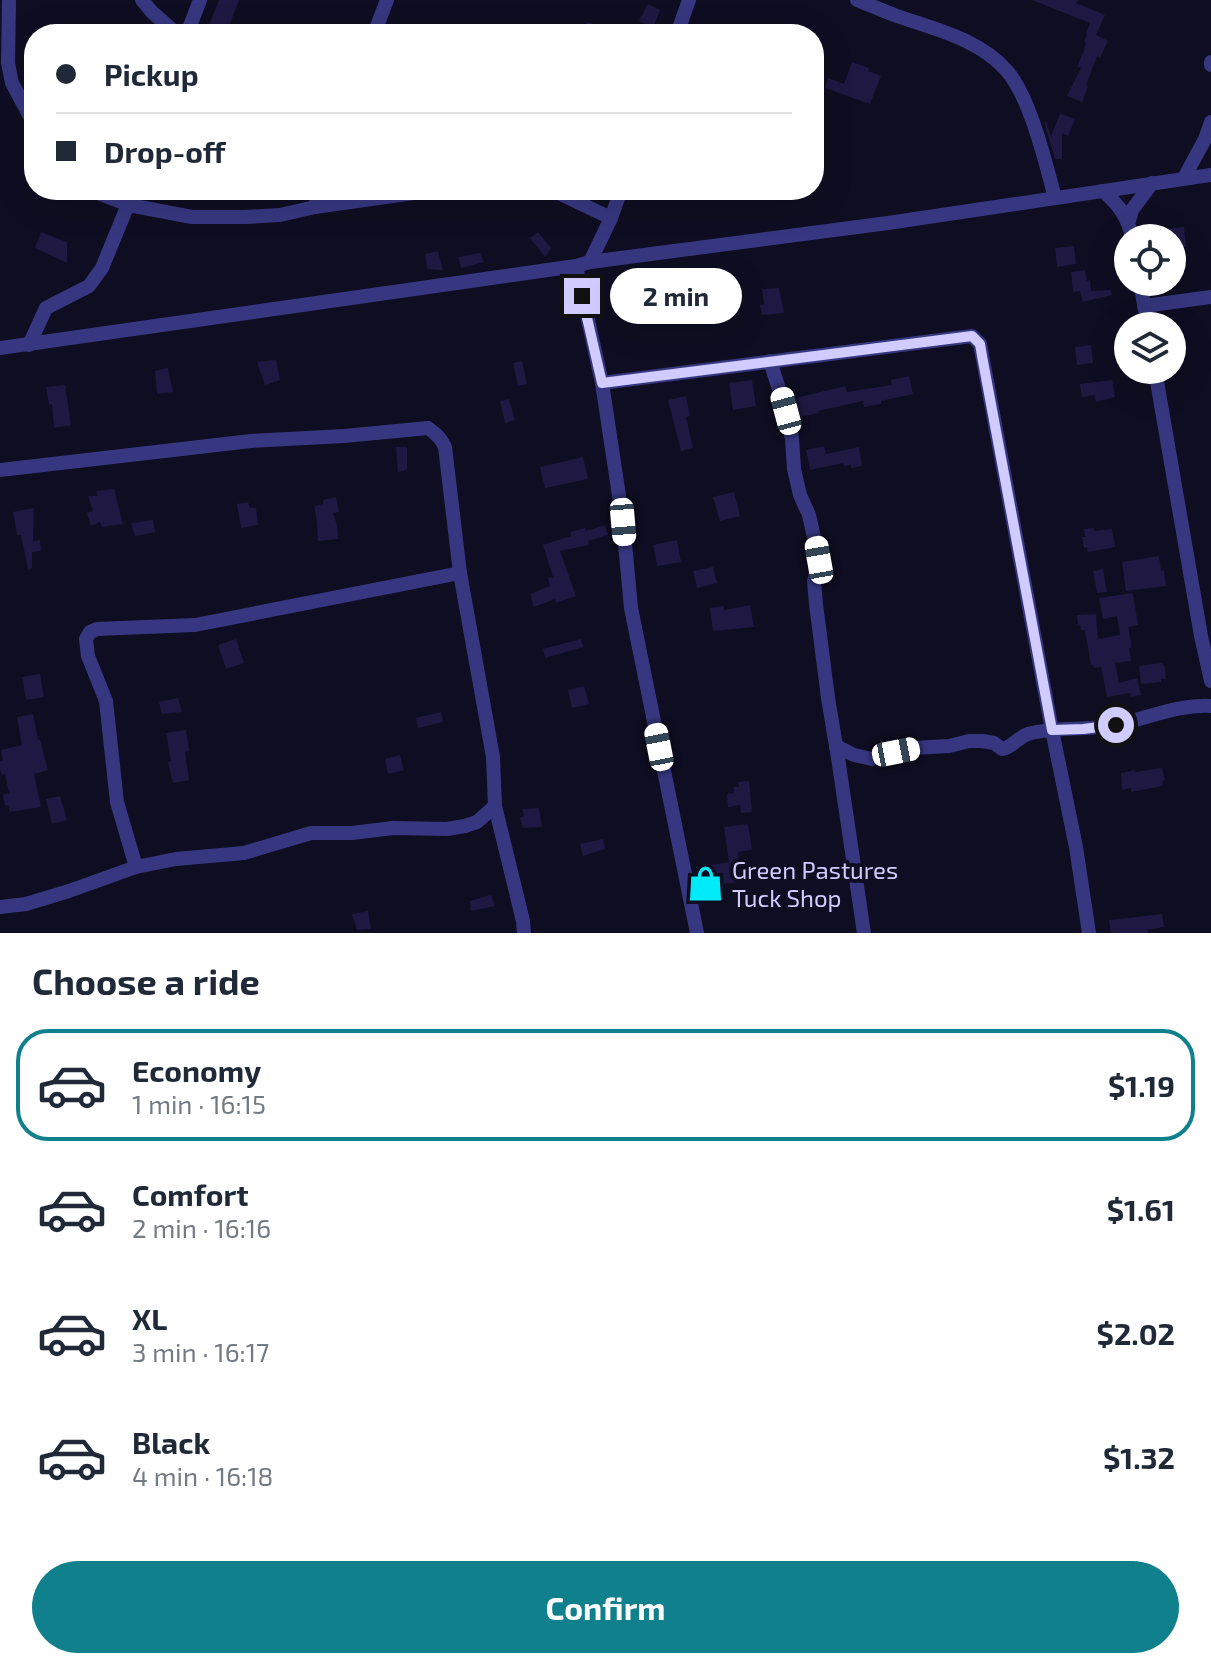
<!DOCTYPE html>
<meta charset="utf-8">
<style>
:root{--surface:#fff;--page:#f2f2f3;--text:#1f2937;--muted:#747a83;--line:#e0e1e3;--accent:#11808d}
body{margin:0;font-family:"Exo 2",sans-serif;background:var(--page);color:var(--text);height:100vh;display:flex;flex-direction:column;font-size:30px;white-space:nowrap}
*{box-sizing:border-box;margin:0}
p{font-size:26px;color:var(--muted)}
.icon{flex:none;width:44px;height:44px;fill:none;stroke:currentColor;stroke-width:2;stroke-linecap:round;stroke-linejoin:round}
.map{position:relative;height:933px;overflow:hidden}
.sheet{display:flex;flex-direction:column;background:var(--surface);flex:1}
.sheet>*{flex:none}
.hud{position:absolute;left:24px;top:24px;width:800px;height:176px;border-radius:32px;box-shadow:0 8px 32px #0002;display:grid;align-content:center;height:176px;padding:0 32px;background:var(--surface)}
.buttons{position:absolute;left:1114px;top:224px;display:grid;gap:16px}
.buttons a{display:grid;place-items:center;width:72px;height:72px;border-radius:50%;background:var(--surface);box-shadow:0 8px 32px #0002;font-size:40px}
.end{position:absolute;width:36px;height:36px;margin:-18px;border:10px solid #d0ccff;background:#111;box-shadow:0 0 0 4px #111}
.from{border-radius:50%}
.bubble{position:absolute;height:56px;border-radius:28px;background:var(--surface);box-shadow:0 8px 32px #0002;font-size:26px;font-weight:700;line-height:56px;text-align:center}
.car{position:absolute;width:24px;height:48px;margin:-24px -12px;border-radius:10px;box-shadow:0 0 6px 2px #0007;background:linear-gradient(#fff 24%,#345 0 40%,#fff 0 76%,#345 0 86%,#fff 0)}
.hud b{display:flex;align-items:center;gap:28px;height:76px;font-size:30px}
.hud b+b{border-top:2px solid var(--line)}
.hud i{width:20px;height:20px;background:var(--text)}
ul{padding:0;list-style:none}
li{display:flex;align-items:center;gap:24px;height:112px;margin:0 16px 12px;padding:0 16px;border:4px solid transparent;border-radius:32px}
li div{flex:1}
li b{display:block;font-size:30px}
li em{font-style:normal;font-weight:700}
li.current{border-color:var(--accent)}
li>.icon{width:72px;height:72px;stroke-width:1.5}
h2{padding:0 32px;font-size:36px;line-height:96px}
.cta{display:flex;gap:16px;margin-top:auto;padding:16px 32px}
.cta a{flex:1;height:92px;border-radius:48px;background:var(--accent);color:#fff;font-size:32px;font-weight:700;line-height:92px;text-align:center}
.map>svg:first-child{display:block}
</style>
<div class="map">
<svg width="1211" height="933" viewBox="0 0 1211 933">
<rect width="100%" height="100%" fill="#0f0d21"/>
<g fill="#1f1842">
<polygon points="219,0 239,0 226,34 208,28"/>
<polygon points="1032,0 1078,0 1076,3 1105,15 1096,35 1108,41 1100,58 1097,56 1086,85 1088,86 1082,102 1067,96 1081,68 1077,67 1084,50 1086,42 1084,42 1087,35 1086,34 1090,23"/>
<polygon points="648,4 660,10 653,28 639,21"/>
<polygon points="587,22 618,32 618,34 584,34"/>
<polygon points="852,62 869,68 868,71 881,76 870,104 825,88 828,78 844,84"/>
<polygon points="1061,111 1061,114 1075,119 1068,136 1062,133 1062,159 1055,159 1044,122 1046,121 1051,136"/>
<polygon points="1184,227 1186,247 1172,248 1172,238 1147,238 1147,231"/>
<polygon points="41,232 67,242 67,263 35,248"/>
<polygon points="538,232 551,248 545,257 530,238"/>
<polygon points="1074,246 1076,264 1057,267 1055,248"/>
<polygon points="438,251 443,270 427,269 425,254"/>
<polygon points="480,253 484,262 461,268 458,257"/>
<polygon points="1085,270 1087,281 1090,280 1091,291 1111,290 1112,295 1083,302 1080,291 1073,292 1071,272"/>
<polygon points="779,288 784,313 762,315 760,305 764,304 762,289"/>
<polygon points="1091,345 1093,363 1077,365 1075,347"/>
<polygon points="276,360 280,380 265,385 257,362"/>
<polygon points="522,361 527,384 518,386 513,363"/>
<polygon points="168,368 173,392 157,394 155,371"/>
<polygon points="909,376 913,394 881,401 881,404 864,407 863,401 818,411 819,413 800,417 796,398 845,386 847,392 892,385 891,380"/>
<polygon points="752,380 756,406 733,410 729,383"/>
<polygon points="1112,380 1115,397 1096,402 1095,395 1082,397 1080,384"/>
<polygon points="65,385 71,425 54,428 52,404 49,405 46,387"/>
<polygon points="686,396 690,416 686,417 693,448 681,451 668,400"/>
<polygon points="509,399 515,420 505,423 500,401"/>
<polygon points="824,446 826,454 859,447 862,466 851,468 851,465 844,466 843,463 810,470 806,450"/>
<polygon points="396,447 407,447 407,470 398,472"/>
<polygon points="583,457 588,479 545,488 540,467"/>
<polygon points="114,489 123,524 102,527 100,522 91,526 87,513 93,511 88,496 98,496 96,491"/>
<polygon points="734,492 740,516 720,521 713,497"/>
<polygon points="336,497 339,512 333,513 337,525 338,539 318,541 317,522 314,506 323,504 323,500"/>
<polygon points="248,502 250,508 256,508 258,525 241,528 237,504"/>
<polygon points="34,508 33,542 40,540 41,551 32,552 32,568 28,569 21,535 17,535 13,512"/>
<polygon points="153,520 155,532 135,536 131,523"/>
<polygon points="605,525 608,535 588,541 589,545 560,551 576,596 556,603 555,599 534,607 530,594 550,586 548,578 553,577 543,545 571,536 570,532 585,528 586,531"/>
<polygon points="1094,528 1094,531 1112,529 1115,547 1088,552 1087,547 1084,548 1082,537 1085,537 1084,529"/>
<polygon points="677,540 681,562 657,566 653,545"/>
<polygon points="1159,556 1161,571 1164,570 1166,586 1126,591 1122,562"/>
<polygon points="713,567 717,583 697,588 693,571"/>
<polygon points="1103,569 1107,592 1097,593 1093,571"/>
<polygon points="1133,593 1138,625 1128,627 1131,642 1131,648 1129,648 1131,661 1115,663 1119,683 1137,678 1141,695 1131,697 1130,693 1107,697 1101,667 1094,668 1093,665 1091,665 1085,630 1081,630 1080,624 1078,625 1077,615 1096,614 1098,639 1120,635 1117,616 1103,619 1099,598"/>
<polygon points="750,605 754,627 713,631 710,608 724,606 724,610"/>
<polygon points="236,639 244,663 226,669 218,645"/>
<polygon points="581,639 583,647 545,658 543,649"/>
<polygon points="1162,663 1165,667 1166,679 1161,679 1161,682 1141,684 1139,666"/>
<polygon points="40,674 44,697 26,700 22,677"/>
<polygon points="584,686 589,704 572,708 568,690"/>
<polygon points="178,698 182,712 162,714 159,702"/>
<polygon points="441,712 443,722 418,728 416,718"/>
<polygon points="33,714 38,740 40,740 48,770 34,774 41,807 10,812 8,805 5,806 3,795 9,793 5,774 2,775 0,769 0,761 3,760 1,750 22,745 17,717"/>
<polygon points="186,730 189,751 185,752 189,780 173,783 168,762 171,761 166,733"/>
<polygon points="400,755 404,770 388,774 385,759"/>
<polygon points="1162,768 1165,780 1162,781 1163,786 1131,792 1131,788 1122,790 1121,773 1135,770 1135,772"/>
<polygon points="749,781 752,812 741,813 740,805 728,807 727,794 734,793 734,787 739,787 738,782"/>
<polygon points="60,796 67,820 52,824 46,799"/>
<polygon points="539,808 542,827 523,828 520,818 524,816 522,809"/>
<polygon points="748,824 752,850 738,852 742,882 714,885 711,865 729,862 724,827"/>
<polygon points="603,839 605,849 583,856 580,844"/>
<polygon points="491,895 495,906 471,911 470,901"/>
<polygon points="368,911 371,929 357,930 352,914"/>
<polygon points="1162,914 1164,927 1147,930 1148,933 1111,933 1109,920"/>
</g>
<g fill="none" stroke-linecap="round" stroke-linejoin="round">
<g stroke="#373781" stroke-width="14">
<polyline points="9,0 8,63 12,83 34,124"/>
<polyline points="142,0 152,12 177,34"/>
<path d="M857 0C870 5 883 11 897 16 934 29 980 39 1007 71 1030 97 1046 164 1055 198"/>
<polyline points="187,34 200,0"/>
<polyline points="374,34 387,0"/>
<polyline points="677,34 689,0"/>
<polyline points="1211,62 1211,65"/>
<polyline points="1184,178 1205,139 1211,122"/>
<polyline points="90,190 129,205 192,217 245,217 280,215 315,207 435,190"/>
<polyline points="552,190 611,218"/>
<path d="M1103 191C1119 205 1128 217 1132 238"/>
<polyline points="315,207 319,190"/>
<polyline points="1129,221 1132,210 1152,183"/>
<polyline points="590,262 611,218 621,190"/>
<polyline points="576,266 602,383 623,522 631,608 697,933"/>
<polyline points="1140,282 1148,326"/>
<polyline points="1144,306 1211,297"/>
<polyline points="29,345 46,308 89,286 102,268 134,190"/>
<polyline points="0,348 576,266 590,262 888,223 1211,175"/>
<polyline points="770,361 786,411 792,439 794,469 800,495 809,515 819,560 814,581 816,604 828,698 838,758 864,933"/>
<polyline points="1155,370 1201,636 1211,681"/>
<polyline points="602,383 972,336 980,344 1052,730 1076,847 1089,933"/>
<path d="M0 470 251 441 344 436 428 428C436 434 441 438 445 447L460 573 493 757 495 806 523 921 524 933"/>
<path d="M836 746 854 755 872 759 913 748 949 746 969 741H982L994 743 1002 749C1013 747 1018 737 1028 734 1055 726 1086 731 1114 725 1147 719 1176 704 1211 706"/>
<polyline points="136,867 117,802 106,701 88,656 86,639 90,632 97,629 195,625 460,573"/>
<polyline points="0,907 26,904 69,891 136,867 176,859 244,853 311,833 352,833 393,828 447,829 465,826 477,822 495,806"/>
</g>
</g>
<g fill="none" stroke-linecap="round" stroke-linejoin="round">
<polyline stroke="#d0ccff" stroke-width="10" points="582,296 602,383 972,336 980,344 982,356 1052,730 1083,729 1116,725"/>
</g>
<defs>
<symbol id="shop-bare" viewBox="-9 -9 18 18"><path d="M-5-2.5h2.3a2.7 3.5 0 0 1 5.4 0H5L5.5 6h-11ZM-1.5-2.5h3a1.5 2.3 0 0 0-3 0Z" fill="#00eaf7" stroke="#0f0d21" stroke-width="2.5" paint-order="stroke"/></symbol>
</defs>
<g fill-rule="evenodd">
<use href="#shop-bare" x="680" y="858" width="51" height="51"/>
</g>
<g text-anchor="middle" dominant-baseline="central" stroke-width="8" stroke-linejoin="round" paint-order="stroke">
<g font-size="24" fill="#d0ccff" stroke="#0f0d21" text-anchor="start">
<text x="732" y="869">Green Pastures<tspan x="732" dy="28">Tuck Shop</tspan></text>
</g>
</g>
</svg>
<div class="buttons">
<a><svg class="icon" aria-label="locate" viewBox="0 0 24 24"><circle cx="12" cy="12" r="6"/><path d="M12 2v4M12 18v4M2 12h4M18 12h4"/></svg></a>
<a><svg class="icon" aria-label="layers" viewBox="0 0 24 24"><path d="M12 4l9 5-9 5-9-5zM3 14l9 5 9-5"/></svg></a>
</div>
<i class="end from" style="left:1116px;top:725px"></i>
<i class="end" style="left:582px;top:296px"></i>
<div class="bubble" style="left:610px;top:268px;width:132px">2 min</div>
<i class="car" style="left:786px;top:411px;rotate:345deg"></i>
<i class="car" style="left:623px;top:522px;rotate:175deg"></i>
<i class="car" style="left:819px;top:560px;rotate:350deg"></i>
<i class="car" style="left:659px;top:747px;rotate:349deg"></i>
<i class="car" style="left:896px;top:752px;rotate:79deg"></i>
<div class="hud">
<b><i class="from"></i>Pickup</b>
<b><i></i>Drop-off</b>
</div>
</div>
<section class="sheet">
<h2>Choose a ride</h2>
<ul>
<li class="current"><svg class="icon" aria-label="car" viewBox="0 0 24 24"><path d="M5 17H2v-5l4-1 3-4h7l3 4 3 1v5h-3M9 17h6M6 11h13"/><circle cx="7" cy="17" r="2"/><circle cx="17" cy="17" r="2"/></svg><div><b>Economy</b><p>1 min · 16:15</p></div><em>$1.19</em></li>
<li><svg class="icon" aria-label="car" viewBox="0 0 24 24"><path d="M5 17H2v-5l4-1 3-4h7l3 4 3 1v5h-3M9 17h6M6 11h13"/><circle cx="7" cy="17" r="2"/><circle cx="17" cy="17" r="2"/></svg><div><b>Comfort</b><p>2 min · 16:16</p></div><em>$1.61</em></li>
<li><svg class="icon" aria-label="car" viewBox="0 0 24 24"><path d="M5 17H2v-5l4-1 3-4h7l3 4 3 1v5h-3M9 17h6M6 11h13"/><circle cx="7" cy="17" r="2"/><circle cx="17" cy="17" r="2"/></svg><div><b>XL</b><p>3 min · 16:17</p></div><em>$2.02</em></li>
<li><svg class="icon" aria-label="car" viewBox="0 0 24 24"><path d="M5 17H2v-5l4-1 3-4h7l3 4 3 1v5h-3M9 17h6M6 11h13"/><circle cx="7" cy="17" r="2"/><circle cx="17" cy="17" r="2"/></svg><div><b>Black</b><p>4 min · 16:18</p></div><em>$1.32</em></li>
</ul>
<div class="cta"><a>Confirm</a></div>
</section>
